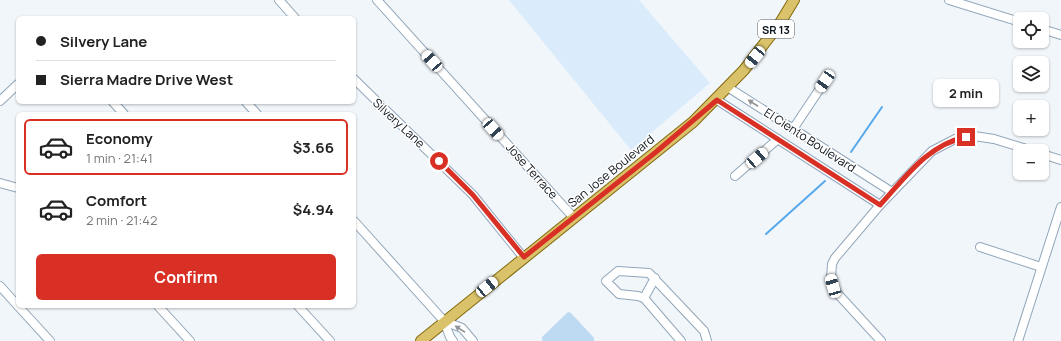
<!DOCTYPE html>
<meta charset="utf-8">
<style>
:root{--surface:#fff;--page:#f6f6f6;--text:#222;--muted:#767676;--line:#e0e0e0;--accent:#d93025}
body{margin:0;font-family:Manrope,sans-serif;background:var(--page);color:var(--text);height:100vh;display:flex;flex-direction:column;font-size:15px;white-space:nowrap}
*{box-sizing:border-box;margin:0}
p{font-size:13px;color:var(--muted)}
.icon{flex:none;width:22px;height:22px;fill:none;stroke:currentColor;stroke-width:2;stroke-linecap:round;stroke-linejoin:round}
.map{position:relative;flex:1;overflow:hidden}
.details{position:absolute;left:16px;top:112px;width:340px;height:196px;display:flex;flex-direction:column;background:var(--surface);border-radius:6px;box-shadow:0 1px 3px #0004}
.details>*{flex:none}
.guide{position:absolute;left:16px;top:16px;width:340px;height:88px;border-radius:6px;box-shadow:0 1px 3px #0004;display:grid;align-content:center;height:88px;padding:0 20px;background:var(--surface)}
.buttons{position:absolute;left:1013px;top:12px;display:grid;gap:8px}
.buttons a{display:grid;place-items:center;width:36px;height:36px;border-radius:6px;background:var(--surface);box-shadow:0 1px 3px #0004;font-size:20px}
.end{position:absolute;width:18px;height:18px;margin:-9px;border:5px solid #d93025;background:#fff;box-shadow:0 0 0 2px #fff}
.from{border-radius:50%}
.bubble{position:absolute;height:28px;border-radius:6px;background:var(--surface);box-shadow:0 1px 3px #0004;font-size:13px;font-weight:700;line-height:28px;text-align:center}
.car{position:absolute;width:12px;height:24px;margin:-12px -6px;border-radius:5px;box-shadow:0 0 3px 1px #0007;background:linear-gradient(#fff 24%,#345 0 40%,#fff 0 76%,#345 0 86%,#fff 0)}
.guide b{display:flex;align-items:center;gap:14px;height:38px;font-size:15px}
.guide b+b{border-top:1px solid var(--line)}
.guide i{width:10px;height:10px;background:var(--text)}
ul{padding:7px 0 0;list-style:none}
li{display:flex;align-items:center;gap:12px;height:56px;margin:0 8px 6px;padding:0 12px;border:2px solid transparent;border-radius:6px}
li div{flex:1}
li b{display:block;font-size:15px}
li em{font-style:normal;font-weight:700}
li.on{border-color:var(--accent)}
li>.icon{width:36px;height:36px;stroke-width:1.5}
.action{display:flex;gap:8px;margin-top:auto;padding:8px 20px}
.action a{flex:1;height:46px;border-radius:6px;background:var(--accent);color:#fff;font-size:16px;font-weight:700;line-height:46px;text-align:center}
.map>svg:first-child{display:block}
</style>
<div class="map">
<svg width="1061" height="341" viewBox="0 0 1061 341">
<rect width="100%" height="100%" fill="#f1f6fa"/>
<polygon fill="#daebfb" points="509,0 639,0 710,83 631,150"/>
<polygon fill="#bed9f2" points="568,312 571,313 594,338 594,341 542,341 542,337"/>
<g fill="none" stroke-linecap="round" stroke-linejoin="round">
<g stroke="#57a9ec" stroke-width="2">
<polyline points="851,152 882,107"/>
<polyline points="766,234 825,181"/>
</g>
<defs>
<g id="minor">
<polyline points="279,0 295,18"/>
<polyline points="377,0 574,218"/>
<polyline points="949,0 1020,22"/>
<polyline points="1042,29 1061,35"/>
<polyline points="354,79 473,195 523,257"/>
<polyline points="729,88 892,192"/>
<polyline points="717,100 880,205"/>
<polyline points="0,101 18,84"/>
<polyline points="113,102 124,114"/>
<polyline points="246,102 257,114"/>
<polyline points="793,129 825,81"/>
<polyline points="1042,154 1061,160"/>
<polyline points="735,176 778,139"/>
<polyline points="0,183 18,188"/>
<polyline points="354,221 444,321 450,337 453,341"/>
<polyline points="980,247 1041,267"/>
<polyline points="0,286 18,306"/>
<polyline points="644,298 655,278"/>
<polyline points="18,306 50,341"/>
<polyline points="158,306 190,341"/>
<polyline points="298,306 330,341"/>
<polyline points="444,321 462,328 473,341"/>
<polyline points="681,341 644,298 638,296 619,294 606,281 618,271 649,273 704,331 707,341"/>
<polyline points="881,341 837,293 831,278 832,264 835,258 880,205 932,151 955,139 974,136 994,139 1033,151"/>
<polyline points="1018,341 1061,207"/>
</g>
<polyline id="major" points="421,341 693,122 744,70 780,23 794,0"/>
</defs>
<use href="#minor" stroke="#91a6ba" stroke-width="10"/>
<use href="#major" stroke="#826a0d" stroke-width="12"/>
<use href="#minor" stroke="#fff" stroke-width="8"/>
<use href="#major" stroke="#dac26a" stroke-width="10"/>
</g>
<defs><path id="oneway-solid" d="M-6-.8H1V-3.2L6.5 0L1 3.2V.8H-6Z"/></defs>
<g fill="#929598">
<use href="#oneway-solid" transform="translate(753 103) rotate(-147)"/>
<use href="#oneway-solid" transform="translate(460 329) rotate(-147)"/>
</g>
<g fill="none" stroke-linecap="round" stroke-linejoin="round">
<path stroke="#d93025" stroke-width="5" d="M439 161 473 195 524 257 656 152 717 100 880 205C905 178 927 145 966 137"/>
</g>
<g text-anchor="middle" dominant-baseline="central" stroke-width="3" stroke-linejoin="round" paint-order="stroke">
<rect fill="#fff" stroke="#555a5f" stroke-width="1" x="758" y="20" width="36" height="18" rx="3"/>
<g font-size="11" font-weight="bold" fill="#0c141b">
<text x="776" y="29">SR 13</text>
</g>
<g font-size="12" fill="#0c141b" stroke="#fff">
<text transform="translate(399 123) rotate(43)">Silvery Lane</text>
<text transform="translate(810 140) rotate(33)">El Ciento Boulevard</text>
<text transform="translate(532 171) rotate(48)">Jose Terrace</text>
<text transform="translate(611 171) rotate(-39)">San Jose Boulevard</text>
</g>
</g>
</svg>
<div class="buttons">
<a><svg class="icon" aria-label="locate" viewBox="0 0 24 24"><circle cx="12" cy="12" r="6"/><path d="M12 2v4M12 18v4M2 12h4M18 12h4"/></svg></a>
<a><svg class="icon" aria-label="layers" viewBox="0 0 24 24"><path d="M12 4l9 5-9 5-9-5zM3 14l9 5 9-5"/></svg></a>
<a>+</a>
<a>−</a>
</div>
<i class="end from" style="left:439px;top:161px"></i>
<i class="end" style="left:966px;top:137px"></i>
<div class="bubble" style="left:933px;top:79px;width:66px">2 min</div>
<i class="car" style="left:755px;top:57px;rotate:219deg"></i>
<i class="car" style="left:432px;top:61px;rotate:318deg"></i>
<i class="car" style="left:825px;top:81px;rotate:214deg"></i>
<i class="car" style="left:493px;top:129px;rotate:138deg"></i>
<i class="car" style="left:757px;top:158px;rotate:49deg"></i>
<i class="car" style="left:833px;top:286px;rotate:344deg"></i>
<i class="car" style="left:487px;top:287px;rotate:51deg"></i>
<div class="guide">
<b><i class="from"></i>Silvery Lane</b>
<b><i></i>Sierra Madre Drive West</b>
</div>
<section class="details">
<ul>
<li class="on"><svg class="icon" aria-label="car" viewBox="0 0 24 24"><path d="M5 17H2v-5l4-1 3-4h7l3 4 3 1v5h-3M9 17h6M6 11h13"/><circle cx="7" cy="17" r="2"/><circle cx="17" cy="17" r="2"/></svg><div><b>Economy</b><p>1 min · 21:41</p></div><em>$3.66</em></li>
<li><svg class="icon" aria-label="car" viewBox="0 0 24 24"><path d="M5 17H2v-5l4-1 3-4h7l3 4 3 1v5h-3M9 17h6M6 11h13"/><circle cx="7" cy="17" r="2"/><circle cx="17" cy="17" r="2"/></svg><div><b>Comfort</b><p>2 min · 21:42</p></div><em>$4.94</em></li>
</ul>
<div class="action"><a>Confirm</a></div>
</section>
</div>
